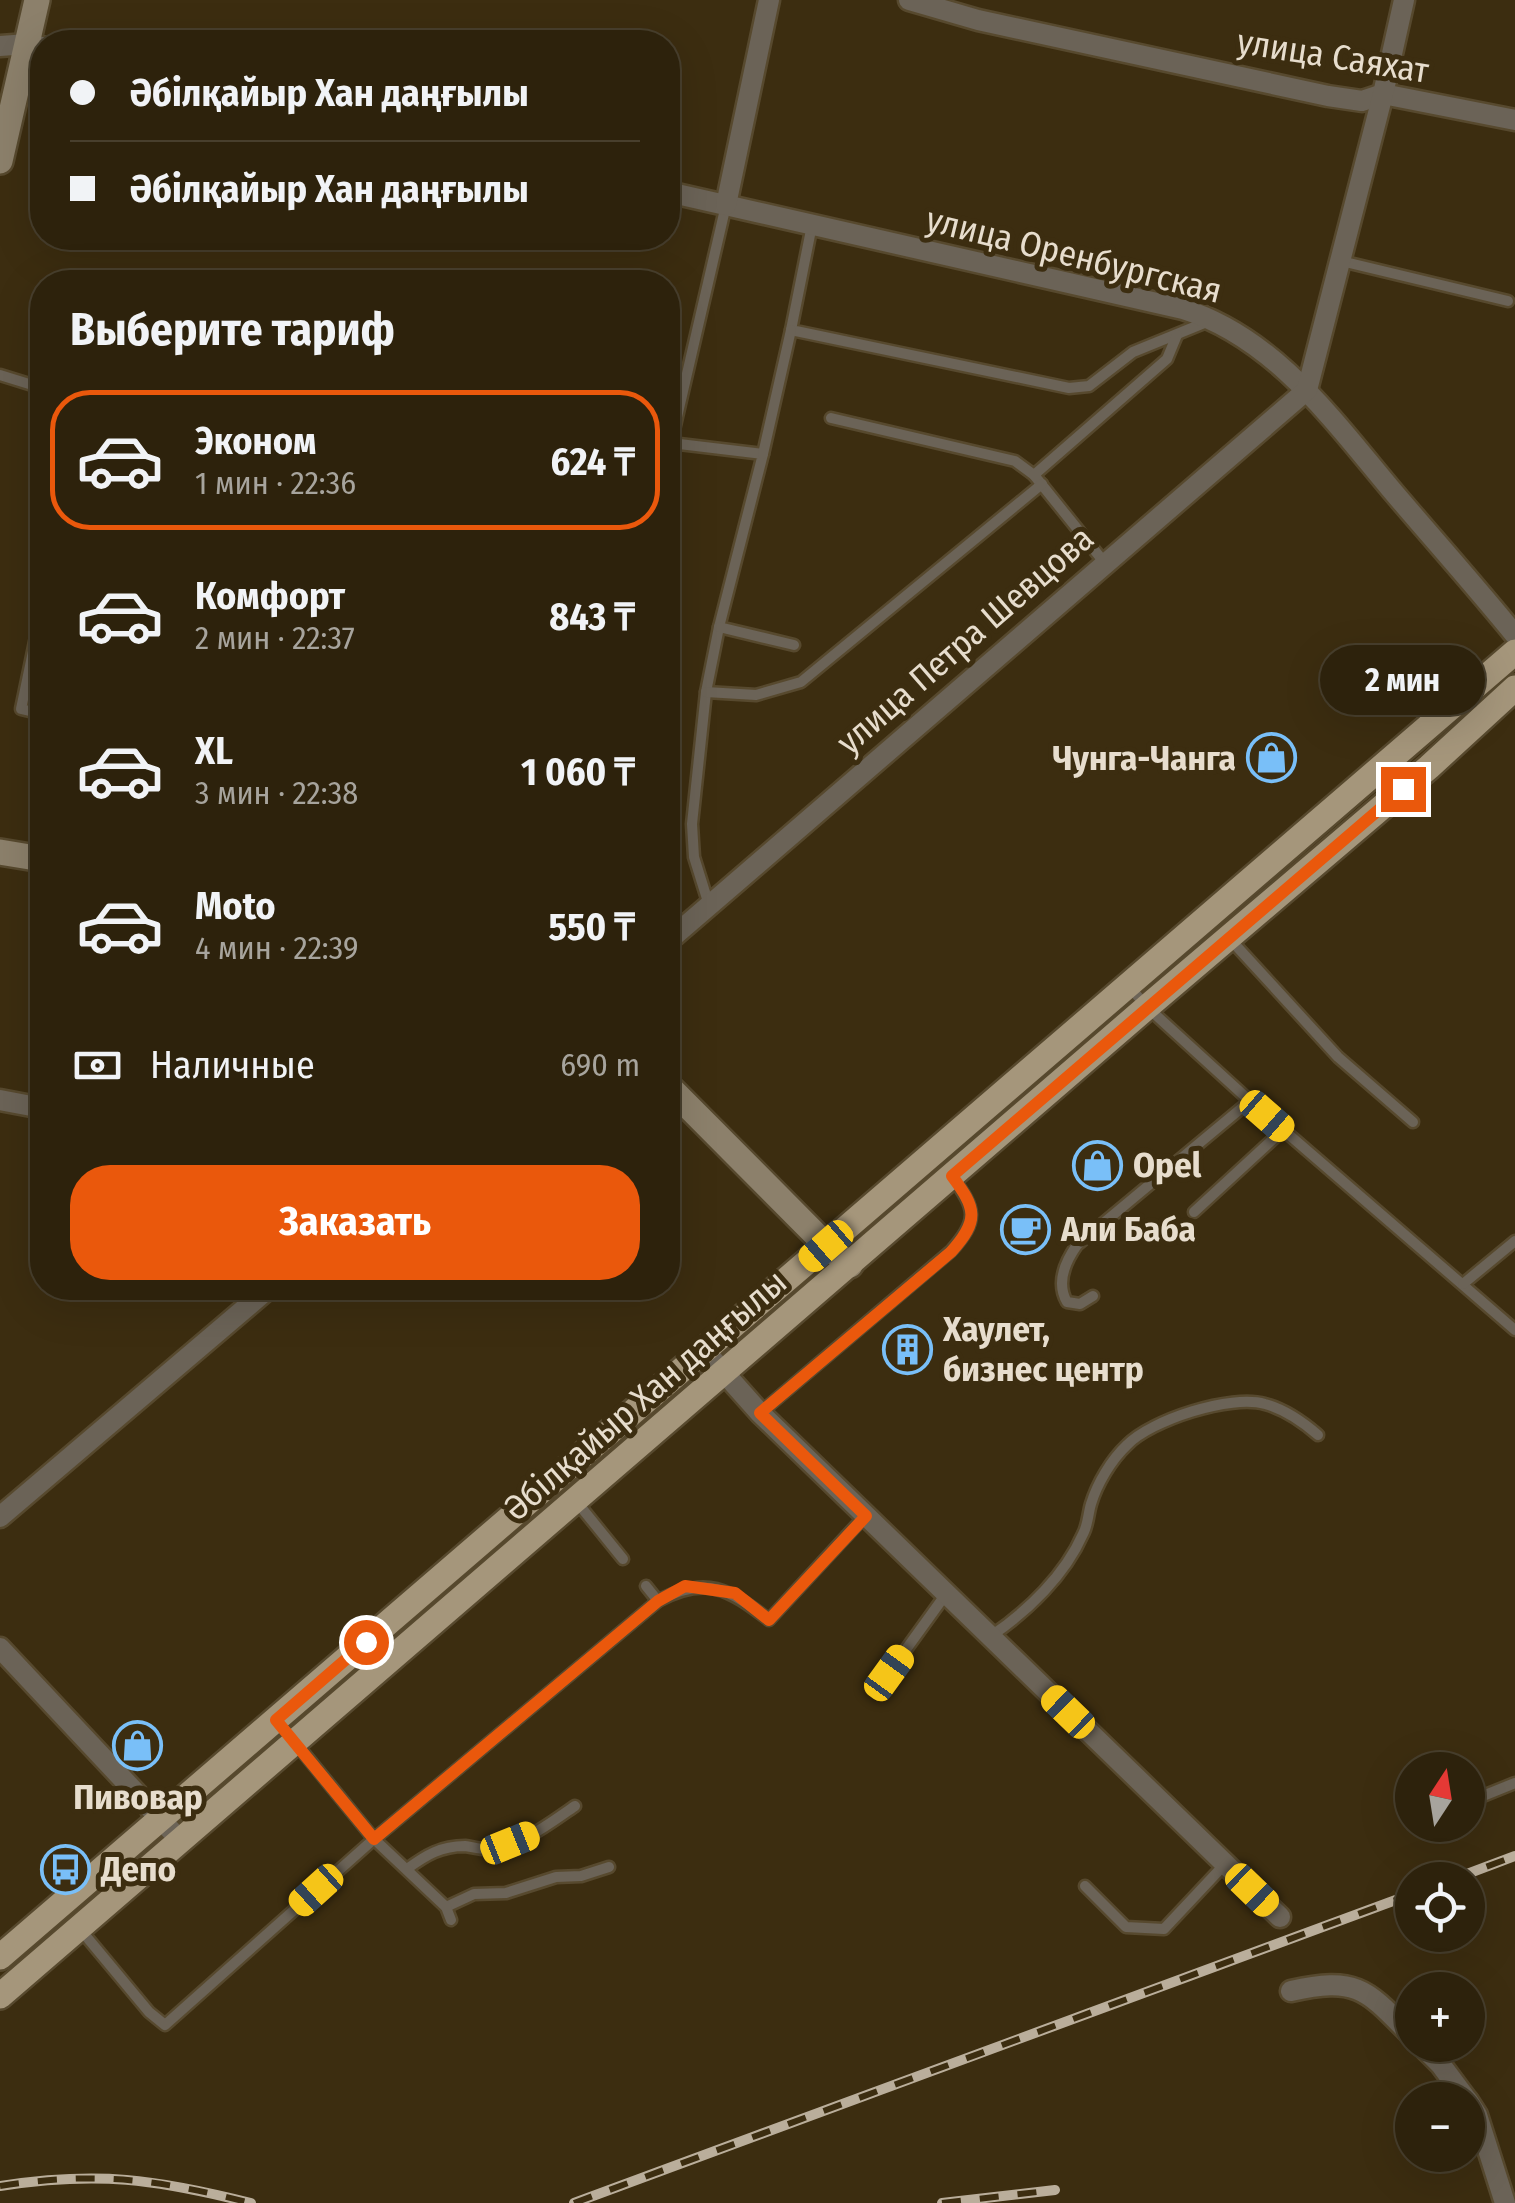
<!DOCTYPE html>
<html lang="ru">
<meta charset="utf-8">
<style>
:root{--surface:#2d220c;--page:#352a15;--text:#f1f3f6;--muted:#a7a49d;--line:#483f2d;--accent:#ea580c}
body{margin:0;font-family:"Fira Sans Condensed",sans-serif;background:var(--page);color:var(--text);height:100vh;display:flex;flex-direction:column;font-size:38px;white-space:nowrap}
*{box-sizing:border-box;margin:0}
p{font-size:32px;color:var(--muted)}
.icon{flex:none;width:55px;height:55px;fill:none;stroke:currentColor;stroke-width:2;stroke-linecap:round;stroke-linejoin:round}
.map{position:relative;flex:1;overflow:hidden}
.drawer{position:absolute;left:30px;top:270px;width:650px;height:1030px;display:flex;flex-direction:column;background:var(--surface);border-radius:40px;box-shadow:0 10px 40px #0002,0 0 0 2px var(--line)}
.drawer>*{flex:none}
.banner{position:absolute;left:30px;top:30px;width:650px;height:220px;border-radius:40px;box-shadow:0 10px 40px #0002,0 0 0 2px var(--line);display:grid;align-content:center;height:220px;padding:0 40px;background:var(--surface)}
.needle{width:65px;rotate:12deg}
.fabs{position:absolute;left:1395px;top:1752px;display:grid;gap:20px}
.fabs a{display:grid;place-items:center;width:90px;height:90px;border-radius:50%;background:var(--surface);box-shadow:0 10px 40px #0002,0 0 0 2px var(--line);font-size:50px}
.end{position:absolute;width:45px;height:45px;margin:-22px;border:12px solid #ea580c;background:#fff;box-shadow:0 0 0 5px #fff}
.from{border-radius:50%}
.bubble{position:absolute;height:70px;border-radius:35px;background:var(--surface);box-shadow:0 10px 40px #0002,0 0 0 2px var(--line);font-size:32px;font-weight:700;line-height:70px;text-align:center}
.car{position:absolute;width:30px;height:60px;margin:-30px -15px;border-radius:12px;box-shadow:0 0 8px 2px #0007;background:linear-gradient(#f5c518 24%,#345 0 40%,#f5c518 0 76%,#345 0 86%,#f5c518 0)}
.banner b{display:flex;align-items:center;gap:35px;height:95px;font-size:38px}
.banner b+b{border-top:2px solid var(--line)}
.banner i{width:25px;height:25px;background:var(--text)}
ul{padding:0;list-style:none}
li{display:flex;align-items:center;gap:30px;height:140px;margin:0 20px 15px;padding:0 20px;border:5px solid transparent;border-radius:40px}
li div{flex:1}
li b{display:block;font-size:38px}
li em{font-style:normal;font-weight:700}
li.current{border-color:var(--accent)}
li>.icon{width:90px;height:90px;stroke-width:1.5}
h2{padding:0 40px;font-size:45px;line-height:120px}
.pay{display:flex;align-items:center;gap:25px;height:110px;padding:0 40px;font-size:38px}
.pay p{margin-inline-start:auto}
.cta{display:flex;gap:20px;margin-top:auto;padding:20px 40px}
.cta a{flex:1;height:115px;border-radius:40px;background:var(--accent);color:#fff;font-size:40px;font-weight:700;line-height:115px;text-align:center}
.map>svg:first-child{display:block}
</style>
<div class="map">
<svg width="1515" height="2203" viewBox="0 0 1515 2203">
<rect width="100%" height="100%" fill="#3c2d10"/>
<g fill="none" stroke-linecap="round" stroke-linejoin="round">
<defs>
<g id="lane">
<polyline points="812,225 791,330 1069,388 1089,386 1133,352 1209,321"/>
<polyline points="1341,261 1508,301"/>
<polyline points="0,375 42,388"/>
<polyline points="831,418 1015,461 1034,475"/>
<polyline points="671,443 726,205"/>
<polyline points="668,454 671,443 763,454 719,627 706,692 692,824 694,857 709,905"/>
<polyline points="763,454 791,330"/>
<polyline points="1104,562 1034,475 1167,359 1177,335"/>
<polyline points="42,608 21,709 42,714"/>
<polyline points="719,627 794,645"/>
<polyline points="706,692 756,695 801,682 1042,484"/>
<polyline points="1229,938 1338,1057 1413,1122"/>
<polyline points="1128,985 1147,1007 1250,1101 1515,1330"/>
<polyline points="1194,1212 1283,1130"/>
<polyline points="1463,1284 1515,1241"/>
<path d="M1093 1296 1080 1304 1067 1302C1056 1283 1065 1262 1077 1245L1250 1101"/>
<path d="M760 1413 951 1251C979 1220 976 1209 952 1177"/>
<polyline points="576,1501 623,1559"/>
<path d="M646 1586 658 1601C706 1575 729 1589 769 1620L865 1516"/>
<path d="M991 1636C1028 1611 1065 1575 1083 1534 1088 1525 1088 1514 1091 1504 1097 1484 1111 1460 1127 1445 1151 1420 1231 1394 1265 1404 1284 1409 1303 1422 1318 1435"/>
<polyline points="889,1673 946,1594"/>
<polyline points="1468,1802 1515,1783"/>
<path d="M407 1869C426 1855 441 1846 465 1846 473 1847 481 1850 489 1849 520 1847 550 1823 575 1806"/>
<polyline points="1085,1886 1126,1927 1164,1929 1225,1864"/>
<polyline points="446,1907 474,1894 506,1893 556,1877 581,1876 609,1867"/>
<polyline points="451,1920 446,1907 374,1839 658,1601"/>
<polyline points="80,1929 149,2012 165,2025 374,1839 276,1719"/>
</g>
<g id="street">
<polyline points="909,0 978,20 1328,96 1362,101 1383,94 1515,120"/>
<polyline points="0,46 27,44 42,47"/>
<path d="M668 192 1183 309C1276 338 1335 423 1395 494 1435 541 1476 587 1515 635"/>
<polyline points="726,205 769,0"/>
<polyline points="668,941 1307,390 1383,94 1404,0"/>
<polyline points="0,1100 42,1108"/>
<polyline points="704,1350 760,1413 1280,1917"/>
<polyline points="0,1517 269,1288"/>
<polyline points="0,1648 181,1841"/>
<path d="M1291 1991C1358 1976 1367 1990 1412 2036"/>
<polyline points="1421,2045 1441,2065 1467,2100"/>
<polyline points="1468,2101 1477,2115 1505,2203"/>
</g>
<g id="secondary">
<polyline points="0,161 37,0"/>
<polyline points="0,852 42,859"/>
<polyline points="668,1086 826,1245 850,1265"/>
</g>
<g id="primary">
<polyline points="0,1957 1515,652"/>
<polyline points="0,1996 1147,1007 1429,767 1515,688"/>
</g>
</defs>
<use href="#lane" stroke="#57492e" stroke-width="15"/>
<use href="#street" stroke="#57492e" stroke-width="25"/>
<use href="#secondary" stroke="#57492e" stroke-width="30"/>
<use href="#primary" stroke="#57492e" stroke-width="30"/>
<use href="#lane" stroke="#6b6357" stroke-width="10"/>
<use href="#street" stroke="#6b6357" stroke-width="20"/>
<use href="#secondary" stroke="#8c806b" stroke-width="25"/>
<use href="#primary" stroke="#a5967b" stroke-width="25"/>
<defs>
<g id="rail">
<polyline points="1451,1880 1515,1856"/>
<path d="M0 2186C98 2171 155 2179 251 2203"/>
<polyline points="574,2203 1412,1894"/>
<polyline points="942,2203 1055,2190"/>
</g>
</defs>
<use href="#rail" stroke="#baae9b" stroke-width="10"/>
<use href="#rail" stroke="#3c2d10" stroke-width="6" stroke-dasharray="19" stroke-linecap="butt"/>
</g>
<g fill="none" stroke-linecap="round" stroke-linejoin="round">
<path stroke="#ea580c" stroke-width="12" d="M366 1642 276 1720 374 1839 658 1601 685 1586 735 1593 769 1620 866 1516 760 1413 951 1252C980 1220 976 1208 952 1176L1403 789"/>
</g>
<defs>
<symbol id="shop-ring" viewBox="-11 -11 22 22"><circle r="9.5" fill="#3c2d10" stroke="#79bff8" stroke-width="1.5"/><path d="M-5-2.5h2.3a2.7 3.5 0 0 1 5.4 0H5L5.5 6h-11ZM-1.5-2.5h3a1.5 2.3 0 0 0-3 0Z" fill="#79bff8"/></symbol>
<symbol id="cafe-ring" viewBox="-11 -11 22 22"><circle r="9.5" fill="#3c2d10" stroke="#79bff8" stroke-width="1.5"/><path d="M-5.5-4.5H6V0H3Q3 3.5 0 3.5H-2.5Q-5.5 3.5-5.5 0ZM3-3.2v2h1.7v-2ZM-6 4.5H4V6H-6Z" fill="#79bff8"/></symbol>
<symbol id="building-ring" viewBox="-11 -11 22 22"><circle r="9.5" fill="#3c2d10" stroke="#79bff8" stroke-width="1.5"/><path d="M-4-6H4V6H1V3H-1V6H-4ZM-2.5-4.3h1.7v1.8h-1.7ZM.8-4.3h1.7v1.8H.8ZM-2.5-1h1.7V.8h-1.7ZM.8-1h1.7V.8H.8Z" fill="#79bff8"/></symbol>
<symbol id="bus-ring" viewBox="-11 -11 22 22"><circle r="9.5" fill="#3c2d10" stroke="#79bff8" stroke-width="1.5"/><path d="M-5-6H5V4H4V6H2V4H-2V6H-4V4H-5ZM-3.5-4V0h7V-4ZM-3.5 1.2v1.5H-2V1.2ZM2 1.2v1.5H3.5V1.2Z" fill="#79bff8"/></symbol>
</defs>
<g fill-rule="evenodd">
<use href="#shop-ring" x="1244" y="730" width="55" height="55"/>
<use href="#shop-ring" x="1070" y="1138" width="55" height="55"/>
<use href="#cafe-ring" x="998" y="1202" width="55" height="55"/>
<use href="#building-ring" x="880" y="1322" width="55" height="55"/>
<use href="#shop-ring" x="110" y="1718" width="55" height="55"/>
<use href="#bus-ring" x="38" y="1842" width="55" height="55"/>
</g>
<g text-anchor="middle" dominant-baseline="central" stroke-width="10" stroke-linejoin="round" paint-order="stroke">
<g font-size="35" fill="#e7ddcd" stroke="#3c2d10">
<text transform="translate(1333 56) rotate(9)">улица Саяхат</text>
<text transform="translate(1074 255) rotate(14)">улица Оренбургская</text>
<text transform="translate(965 640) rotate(-41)">улица Петра Шевцова</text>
<text transform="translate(645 1395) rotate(-41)">Әбілқайыр Хан даңғылы</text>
</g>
<g font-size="35" font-weight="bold" fill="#e7ddcd" stroke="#3c2d10" text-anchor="start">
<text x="1236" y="758" text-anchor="end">Чунга-Чанга</text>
<text x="1133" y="1165">Opel</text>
<text x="1061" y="1229">Али Баба</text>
<text x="943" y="1329">Хаулет,<tspan x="943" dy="40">бизнес центр</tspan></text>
<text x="138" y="1797" text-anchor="middle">Пивовар</text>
<text x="101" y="1869">Депо</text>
</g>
</g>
</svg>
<div class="fabs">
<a><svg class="needle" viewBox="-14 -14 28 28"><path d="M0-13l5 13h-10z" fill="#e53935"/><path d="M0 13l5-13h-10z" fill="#a7a49d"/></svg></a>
<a><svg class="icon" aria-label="locate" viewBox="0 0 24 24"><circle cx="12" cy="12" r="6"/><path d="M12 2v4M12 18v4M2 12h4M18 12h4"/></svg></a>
<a>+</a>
<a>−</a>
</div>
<i class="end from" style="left:366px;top:1642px"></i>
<i class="end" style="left:1403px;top:789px"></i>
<div class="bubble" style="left:1320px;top:645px;width:165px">2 мин</div>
<i class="car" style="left:1267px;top:1116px;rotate:131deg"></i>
<i class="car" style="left:826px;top:1246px;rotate:229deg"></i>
<i class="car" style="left:889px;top:1673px;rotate:36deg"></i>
<i class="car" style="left:1068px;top:1712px;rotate:314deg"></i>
<i class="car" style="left:510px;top:1843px;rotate:68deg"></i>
<i class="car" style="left:316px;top:1890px;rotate:228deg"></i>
<i class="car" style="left:1252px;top:1890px;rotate:134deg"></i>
<div class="banner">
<b><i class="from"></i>Әбілқайыр Хан даңғылы</b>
<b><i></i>Әбілқайыр Хан даңғылы</b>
</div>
<section class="drawer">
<h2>Выберите тариф</h2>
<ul>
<li class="current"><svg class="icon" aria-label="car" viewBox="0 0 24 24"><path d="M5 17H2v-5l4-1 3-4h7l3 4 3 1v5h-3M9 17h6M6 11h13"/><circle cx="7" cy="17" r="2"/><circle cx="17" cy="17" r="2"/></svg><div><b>Эконом</b><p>1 мин · 22:36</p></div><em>624 ₸</em></li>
<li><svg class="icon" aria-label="car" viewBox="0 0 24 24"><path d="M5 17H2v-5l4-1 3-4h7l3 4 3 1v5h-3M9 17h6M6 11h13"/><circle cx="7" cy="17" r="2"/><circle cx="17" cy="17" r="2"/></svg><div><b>Комфорт</b><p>2 мин · 22:37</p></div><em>843 ₸</em></li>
<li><svg class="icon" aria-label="car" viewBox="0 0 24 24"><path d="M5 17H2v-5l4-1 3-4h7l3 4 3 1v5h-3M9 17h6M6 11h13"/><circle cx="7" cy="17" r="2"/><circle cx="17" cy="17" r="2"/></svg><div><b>XL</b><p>3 мин · 22:38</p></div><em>1 060 ₸</em></li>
<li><svg class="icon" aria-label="car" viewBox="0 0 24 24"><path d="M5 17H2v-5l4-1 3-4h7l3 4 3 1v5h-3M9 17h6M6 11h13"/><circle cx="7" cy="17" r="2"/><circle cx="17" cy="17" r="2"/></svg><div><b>Moto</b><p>4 мин · 22:39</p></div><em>550 ₸</em></li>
</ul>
<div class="pay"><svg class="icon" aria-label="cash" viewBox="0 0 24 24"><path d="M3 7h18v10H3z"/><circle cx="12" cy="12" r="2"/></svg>Наличные<p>690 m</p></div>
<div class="cta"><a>Заказать</a></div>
</section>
</div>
